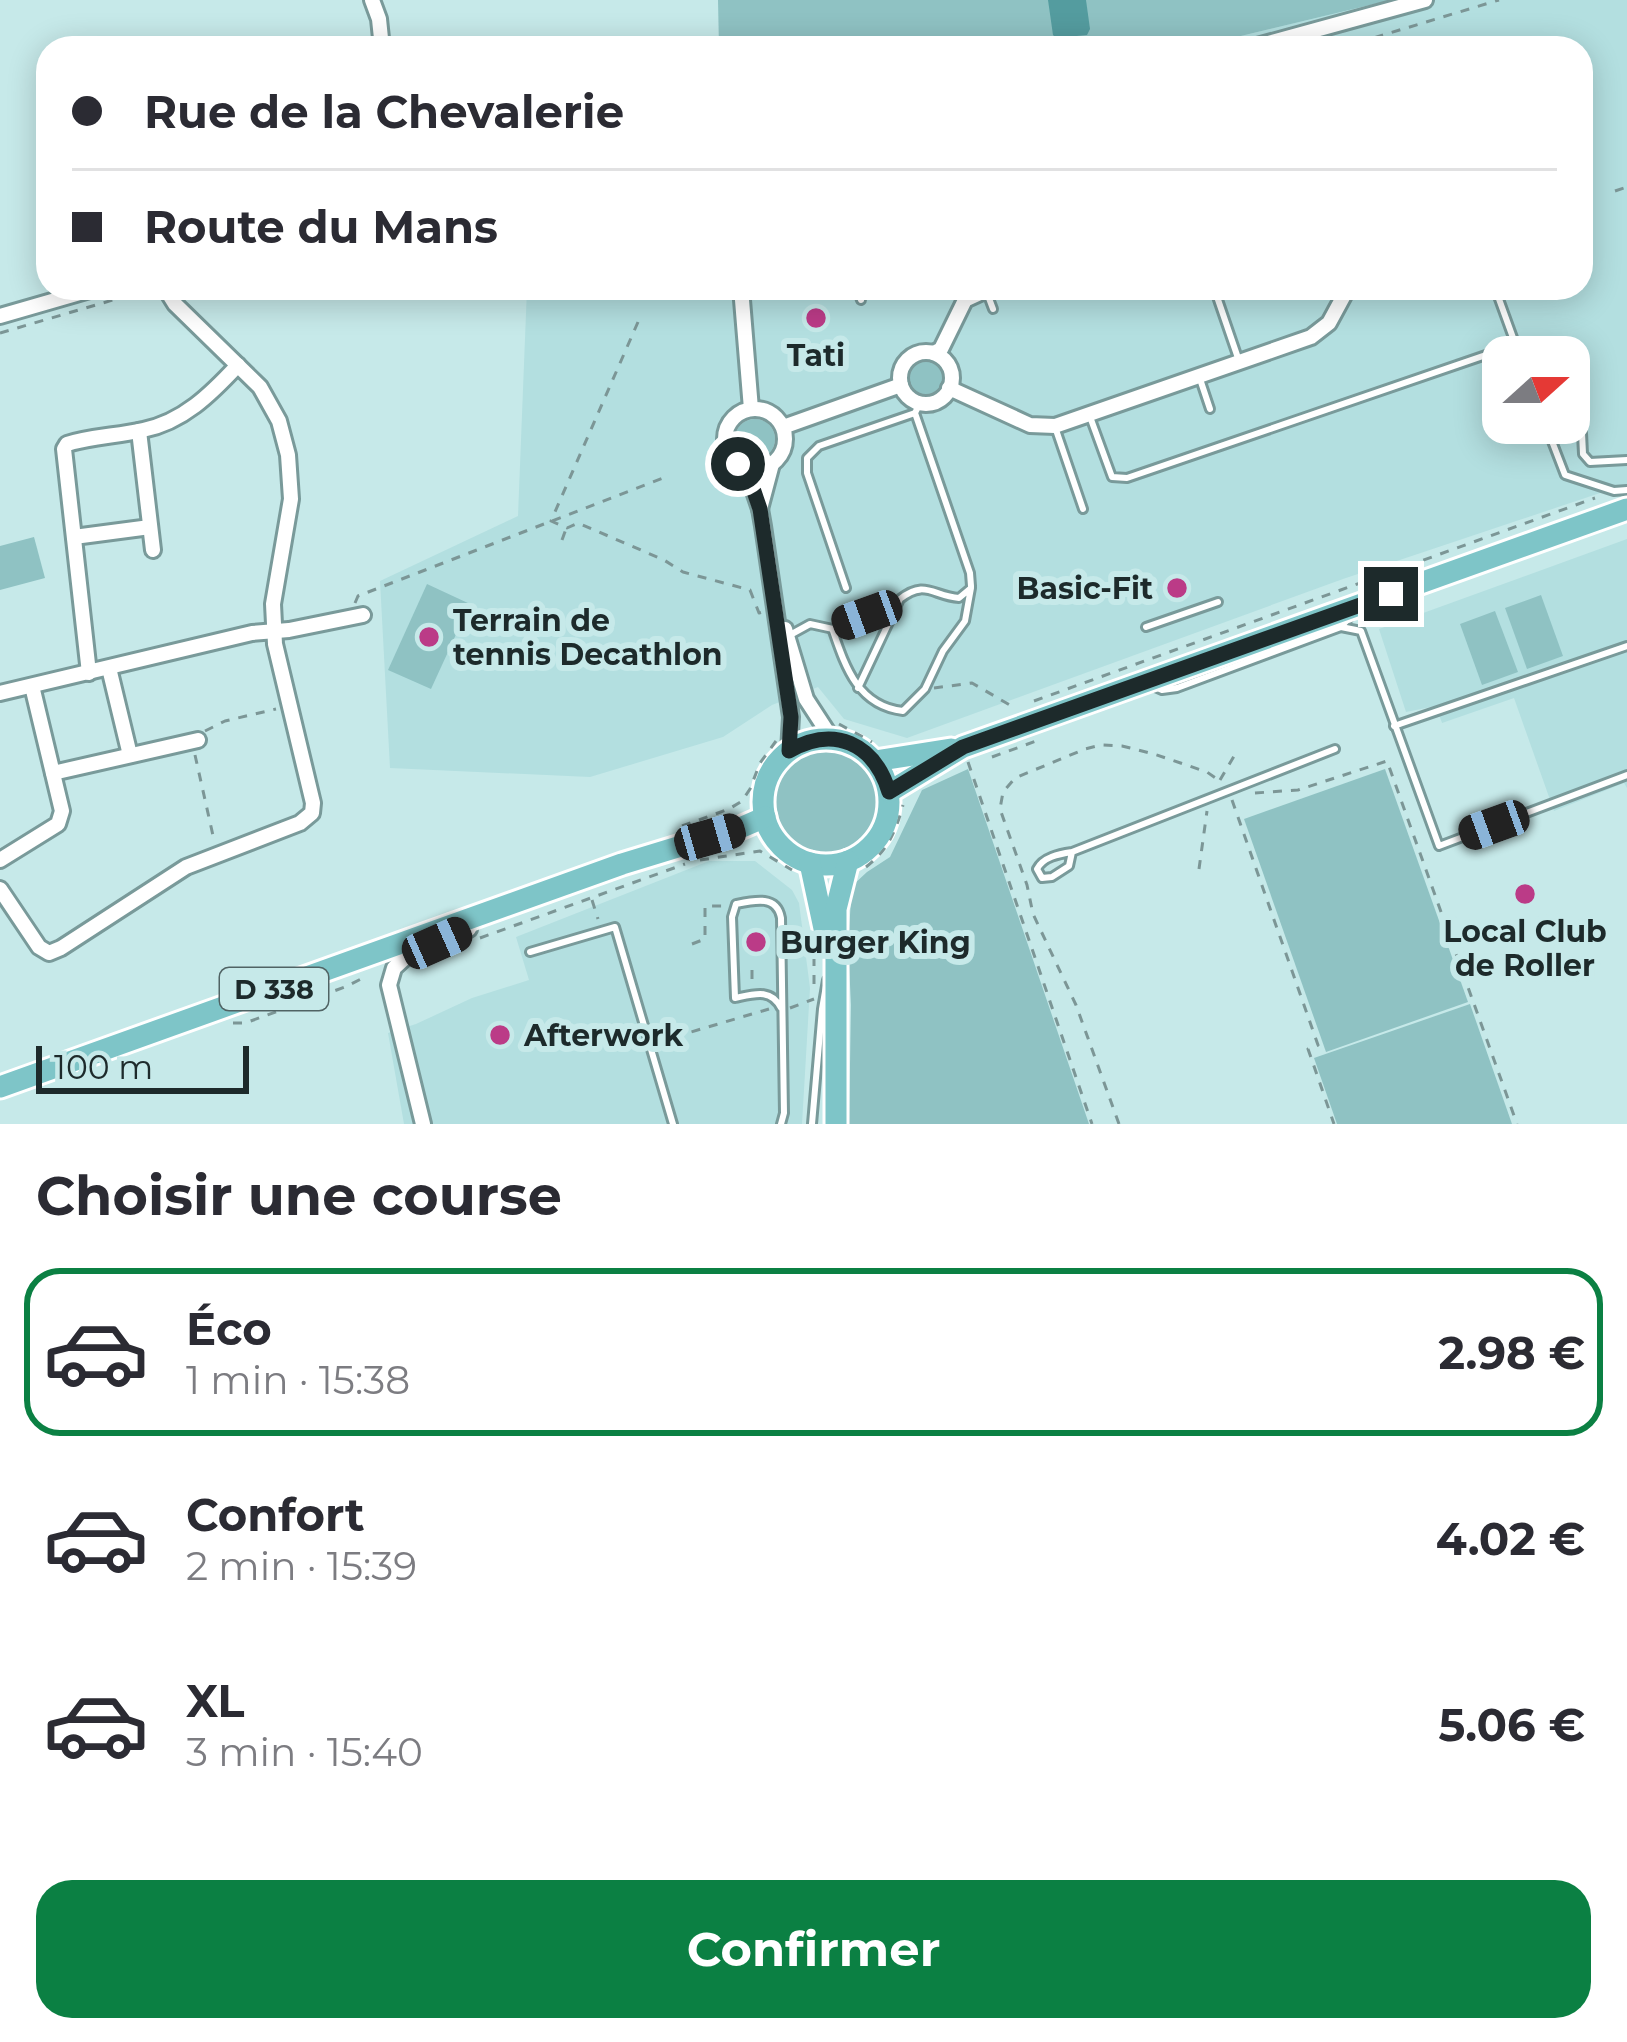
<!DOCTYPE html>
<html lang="fr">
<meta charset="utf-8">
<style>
:root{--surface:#fff;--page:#f7f7f7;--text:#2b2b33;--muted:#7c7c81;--line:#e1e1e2;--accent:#0b8043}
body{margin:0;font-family:Montserrat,sans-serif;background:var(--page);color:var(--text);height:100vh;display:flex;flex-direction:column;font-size:45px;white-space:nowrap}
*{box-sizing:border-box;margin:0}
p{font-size:39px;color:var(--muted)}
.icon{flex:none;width:66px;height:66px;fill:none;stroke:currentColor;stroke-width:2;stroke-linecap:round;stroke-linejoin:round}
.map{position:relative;height:1124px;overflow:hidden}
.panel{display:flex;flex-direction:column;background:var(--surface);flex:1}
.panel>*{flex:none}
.banner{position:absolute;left:36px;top:36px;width:1557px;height:264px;border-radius:36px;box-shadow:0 6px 30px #0003;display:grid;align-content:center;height:264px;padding:0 36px;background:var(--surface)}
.needle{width:78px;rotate:69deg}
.tools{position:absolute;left:1482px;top:336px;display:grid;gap:24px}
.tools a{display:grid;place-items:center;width:108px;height:108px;border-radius:24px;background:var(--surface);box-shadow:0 6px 30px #0003;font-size:60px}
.scale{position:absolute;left:36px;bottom:30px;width:213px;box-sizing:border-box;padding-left:12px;border:6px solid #1d2a2b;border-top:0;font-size:33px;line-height:42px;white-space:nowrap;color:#1d2a2b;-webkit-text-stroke:9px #c6e9e9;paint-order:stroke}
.end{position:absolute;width:54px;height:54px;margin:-27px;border:15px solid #1d2a2b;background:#fff;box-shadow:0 0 0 6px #fff}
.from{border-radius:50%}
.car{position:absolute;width:36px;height:72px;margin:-36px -18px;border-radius:15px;box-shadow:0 0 9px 3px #0007;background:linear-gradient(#222 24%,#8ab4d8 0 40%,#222 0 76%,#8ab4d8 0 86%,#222 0)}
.banner b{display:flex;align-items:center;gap:42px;height:114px;font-size:45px}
.banner b+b{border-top:3px solid var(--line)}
.banner i{width:30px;height:30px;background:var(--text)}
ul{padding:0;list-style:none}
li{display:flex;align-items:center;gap:36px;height:168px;margin:0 24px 18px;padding:0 12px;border:6px solid transparent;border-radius:36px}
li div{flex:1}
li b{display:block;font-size:45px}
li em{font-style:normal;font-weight:700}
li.on{border-color:var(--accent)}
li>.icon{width:108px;height:108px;stroke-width:1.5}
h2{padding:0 36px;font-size:54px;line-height:144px}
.button{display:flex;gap:24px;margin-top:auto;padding:24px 36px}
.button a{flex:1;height:138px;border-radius:36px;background:var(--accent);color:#fff;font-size:48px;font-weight:700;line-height:138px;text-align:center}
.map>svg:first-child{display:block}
</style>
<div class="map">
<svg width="1627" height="1124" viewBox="0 0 1627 1124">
<rect width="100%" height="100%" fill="#c6e9e9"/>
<g fill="#b3dfe0" fill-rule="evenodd">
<path d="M1391 0H1627V484L1343 579 907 738 844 719 818 687 772 705 723 737 590 777 390 768 380 581 518 516 527 288H1581V48H1191ZM1503 357H1569V423H1503Z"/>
<polygon points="1627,539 1627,788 1624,783 1554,811 1514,698 1442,723 1436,706 1406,712 1379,629"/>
<polygon points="709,861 755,861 792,890 799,903 810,988 802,1124 404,1124 388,1033 416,1024 472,998 529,980 516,937"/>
</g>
<g fill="#8fc2c3">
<polygon points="718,0 1391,0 1191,48 719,48"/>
<circle cx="926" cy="377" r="19"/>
<circle cx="755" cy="439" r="20"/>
<polygon points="34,537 45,578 0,590 0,546"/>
<polygon points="427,584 470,604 431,689 388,670"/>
<polygon points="1541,595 1563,656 1527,669 1505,608"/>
<polygon points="1495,611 1518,672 1482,685 1460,624"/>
<circle cx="825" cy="802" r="52"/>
<polygon points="968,769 1089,1124 849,1124 851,1005 848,944 852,886 867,872 890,857 922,790"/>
<polygon points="1385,769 1468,1002 1326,1052 1244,819"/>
<polygon points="1470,1004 1512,1124 1337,1124 1314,1058"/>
</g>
<polygon fill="#549c9f" points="1048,0 1086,0 1090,29 1087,35 1056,38 1053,35"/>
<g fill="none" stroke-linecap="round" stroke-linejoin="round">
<defs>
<g id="lane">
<polyline points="857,288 861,300"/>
<polyline points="1214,288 1238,358"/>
<polyline points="1495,288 1520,357"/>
<polyline points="987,293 993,309"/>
<polyline points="1200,379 1210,409"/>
<polyline points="920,403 915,413 970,573 971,586"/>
<polyline points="1089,414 1112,477 1127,478 1515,345"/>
<polyline points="1545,423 1565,475 1614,491 1627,490"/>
<polyline points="1055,427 1083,509"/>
<polyline points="1582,433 1583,454 1590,462 1627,460"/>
<polyline points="846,588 807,473 807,458 819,446 915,413"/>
<polyline points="1146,627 1218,602"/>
<polyline points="1341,627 1361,631 1439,846 1627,775"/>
<polyline points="790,635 810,624 833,629"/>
<polyline points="1153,686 1162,690 1177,688 1341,627 1351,615"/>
<path d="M858 688 900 599C925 579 933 596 959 598L971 588 965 621 943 651 925 689 903 711C859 706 846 669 833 631L838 626 896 605"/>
<polyline points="1394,726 1627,646"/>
<path d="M1072 852 1069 866 1052 877 1042 878 1037 869C1043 857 1059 854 1072 852L1335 749"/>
<polyline points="530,952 615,927 673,1124"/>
<path d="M781 1124 784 1113 781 918C777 895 755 900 736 904L732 917 735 998C754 994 771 988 781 1008"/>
<polyline points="812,1124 822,1009 827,980"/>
</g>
<g id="street">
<polyline points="372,0 379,19 382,48"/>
<polyline points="1250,48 1425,0"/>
<polyline points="741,288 751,409"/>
<polyline points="0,316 97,288"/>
<circle cx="926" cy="378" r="26"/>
<polyline points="934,353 941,349 965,300 991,288"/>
<polyline points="949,388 1030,425 1055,426 1311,337 1329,323 1348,288"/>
<circle cx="755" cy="439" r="30"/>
<polyline points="783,427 901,385"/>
<polyline points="139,431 153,550"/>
<polyline points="746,468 760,509 763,526 791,717 789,751"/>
<polyline points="760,509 772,464"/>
<polyline points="74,537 150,527"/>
<polyline points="785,629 806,699 832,739"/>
<polyline points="109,668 130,755"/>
<path d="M89 673 64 449 67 444C92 436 118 436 143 430 183 422 211 394 238 365"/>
<polyline points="0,693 252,633 289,630 363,615"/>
<polyline points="53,773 198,740"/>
<polyline points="0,860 58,824 62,811 32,686"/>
<polyline points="0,889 39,947 49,953 61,948 186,867 300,823 312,813 313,803 275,644 273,604 291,499 288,455 279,421 260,387 175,304 165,288"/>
<polyline points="423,1124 389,985 394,968 407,956 469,929"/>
</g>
<g id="primary">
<circle cx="826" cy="802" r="63"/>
<polyline points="875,761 951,749"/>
<polyline points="889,792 963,747 1627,509"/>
<polyline points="810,863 825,933"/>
<polyline points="0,1087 622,864 740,828 765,817"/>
<polyline points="836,1124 836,909 848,861"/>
</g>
</defs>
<use href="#lane" stroke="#799a9a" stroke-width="12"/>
<use href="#street" stroke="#799a9a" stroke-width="20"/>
<use href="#primary" stroke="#fff" stroke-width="27"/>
<g stroke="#7c9696" stroke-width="3" stroke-dasharray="9 9" stroke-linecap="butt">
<polyline points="1340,48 1499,0"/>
<polyline points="1615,191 1627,187"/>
<polyline points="638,322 551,521 567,528 578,523 664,560 683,572 750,590 759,613 763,612"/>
<polyline points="0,333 154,288"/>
<polyline points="562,540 566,529"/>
<polyline points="355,603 358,596 668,476"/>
<polyline points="934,688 972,683 1015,708"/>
<polyline points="1034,701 1595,498"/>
<polyline points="839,724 872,742"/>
<polyline points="205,731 225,721 276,709"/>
<polyline points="195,755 214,840"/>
<polyline points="992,757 1039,740"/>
<polyline points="968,762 1092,1124"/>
<polyline points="1220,780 1237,751"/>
<polyline points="1255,793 1298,790 1387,761 1517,1124"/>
<polyline points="1232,800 1318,1045 1308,1049 1334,1124"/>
<polyline points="682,826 729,809 742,801 750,789 760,763 776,741"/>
<polyline points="700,860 760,851 792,870"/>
<path d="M866 867C888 850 896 831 903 805"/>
<polyline points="1199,869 1207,811"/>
<polyline points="592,900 598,919"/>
<polyline points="480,938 685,864"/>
<polyline points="692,944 705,939 705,906 727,906"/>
<polyline points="752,970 752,986"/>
<polyline points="814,984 814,945"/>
<polyline points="790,1008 814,999"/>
<polyline points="233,1023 245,1023 345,987 365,977"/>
<polyline points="657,1042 769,1009"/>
<polyline points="1119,1124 1076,1005 1033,914 1027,885 1000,809 1003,792 1015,778 1085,749 1101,745 1122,746 1154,754 1207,772 1221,782"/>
</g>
<use href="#lane" stroke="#fff" stroke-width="6"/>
<use href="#street" stroke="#fff" stroke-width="14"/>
<use href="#primary" stroke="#7ec5c8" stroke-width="21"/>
</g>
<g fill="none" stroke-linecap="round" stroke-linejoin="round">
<path stroke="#1d2a2b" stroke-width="15" d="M738 464 746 468 760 509 791 717 789 751C834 725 874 743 889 792L963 747 1391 594"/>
</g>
<g fill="#bb3b87" stroke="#c6e9e9" stroke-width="4.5">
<circle cx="816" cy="318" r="12"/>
<circle cx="1177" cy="588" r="12"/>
<circle cx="429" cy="637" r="12"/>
<circle cx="1525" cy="894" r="12"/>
<circle cx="756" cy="942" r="12"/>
<circle cx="500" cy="1035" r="12"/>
</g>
<g text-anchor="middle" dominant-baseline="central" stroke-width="12" stroke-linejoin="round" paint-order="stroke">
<rect fill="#c6e9e9" stroke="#506364" stroke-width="3" x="220" y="968" width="108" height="42" rx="9"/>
<g font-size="27" font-weight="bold" fill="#1d2a2b">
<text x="274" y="989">D 338</text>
</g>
<g font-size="30" font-weight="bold" fill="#1d2a2b" stroke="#c6e9e9" text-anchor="start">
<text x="816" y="355" text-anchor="middle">Tati</text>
<text x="1153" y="588" text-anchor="end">Basic-Fit</text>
<text x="453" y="620">Terrain de<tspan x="453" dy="34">tennis Decathlon</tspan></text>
<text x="1525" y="931" text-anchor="middle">Local Club<tspan x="1525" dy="34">de Roller</tspan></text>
<text x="780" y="942">Burger King</text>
<text x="524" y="1035">Afterwork</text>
</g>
</g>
</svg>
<div class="tools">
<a><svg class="needle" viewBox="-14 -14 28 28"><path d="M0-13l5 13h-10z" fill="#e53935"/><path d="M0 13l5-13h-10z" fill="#7c7c81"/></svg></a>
</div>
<div class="scale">100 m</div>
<i class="end from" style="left:738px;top:464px"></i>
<i class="end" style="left:1391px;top:594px"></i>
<i class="car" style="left:867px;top:615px;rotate:250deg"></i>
<i class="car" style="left:1494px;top:825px;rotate:250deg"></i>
<i class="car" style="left:710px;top:837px;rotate:74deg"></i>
<i class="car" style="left:437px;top:943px;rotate:66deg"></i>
<div class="banner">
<b><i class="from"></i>Rue de la Chevalerie</b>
<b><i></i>Route du Mans</b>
</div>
</div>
<section class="panel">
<h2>Choisir une course</h2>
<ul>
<li class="on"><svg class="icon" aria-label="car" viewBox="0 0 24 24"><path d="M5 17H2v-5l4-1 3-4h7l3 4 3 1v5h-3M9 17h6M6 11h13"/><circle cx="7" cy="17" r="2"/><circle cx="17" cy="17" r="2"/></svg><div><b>Éco</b><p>1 min · 15:38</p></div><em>2.98 €</em></li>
<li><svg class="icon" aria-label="car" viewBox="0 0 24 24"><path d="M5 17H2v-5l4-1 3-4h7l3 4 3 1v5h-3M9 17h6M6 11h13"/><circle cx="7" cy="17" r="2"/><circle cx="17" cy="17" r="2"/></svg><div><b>Confort</b><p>2 min · 15:39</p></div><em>4.02 €</em></li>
<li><svg class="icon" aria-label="car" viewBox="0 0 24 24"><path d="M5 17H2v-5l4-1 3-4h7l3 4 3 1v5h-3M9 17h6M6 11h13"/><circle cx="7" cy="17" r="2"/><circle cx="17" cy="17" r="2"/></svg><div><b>XL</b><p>3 min · 15:40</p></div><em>5.06 €</em></li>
</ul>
<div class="button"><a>Confirmer</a></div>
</section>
